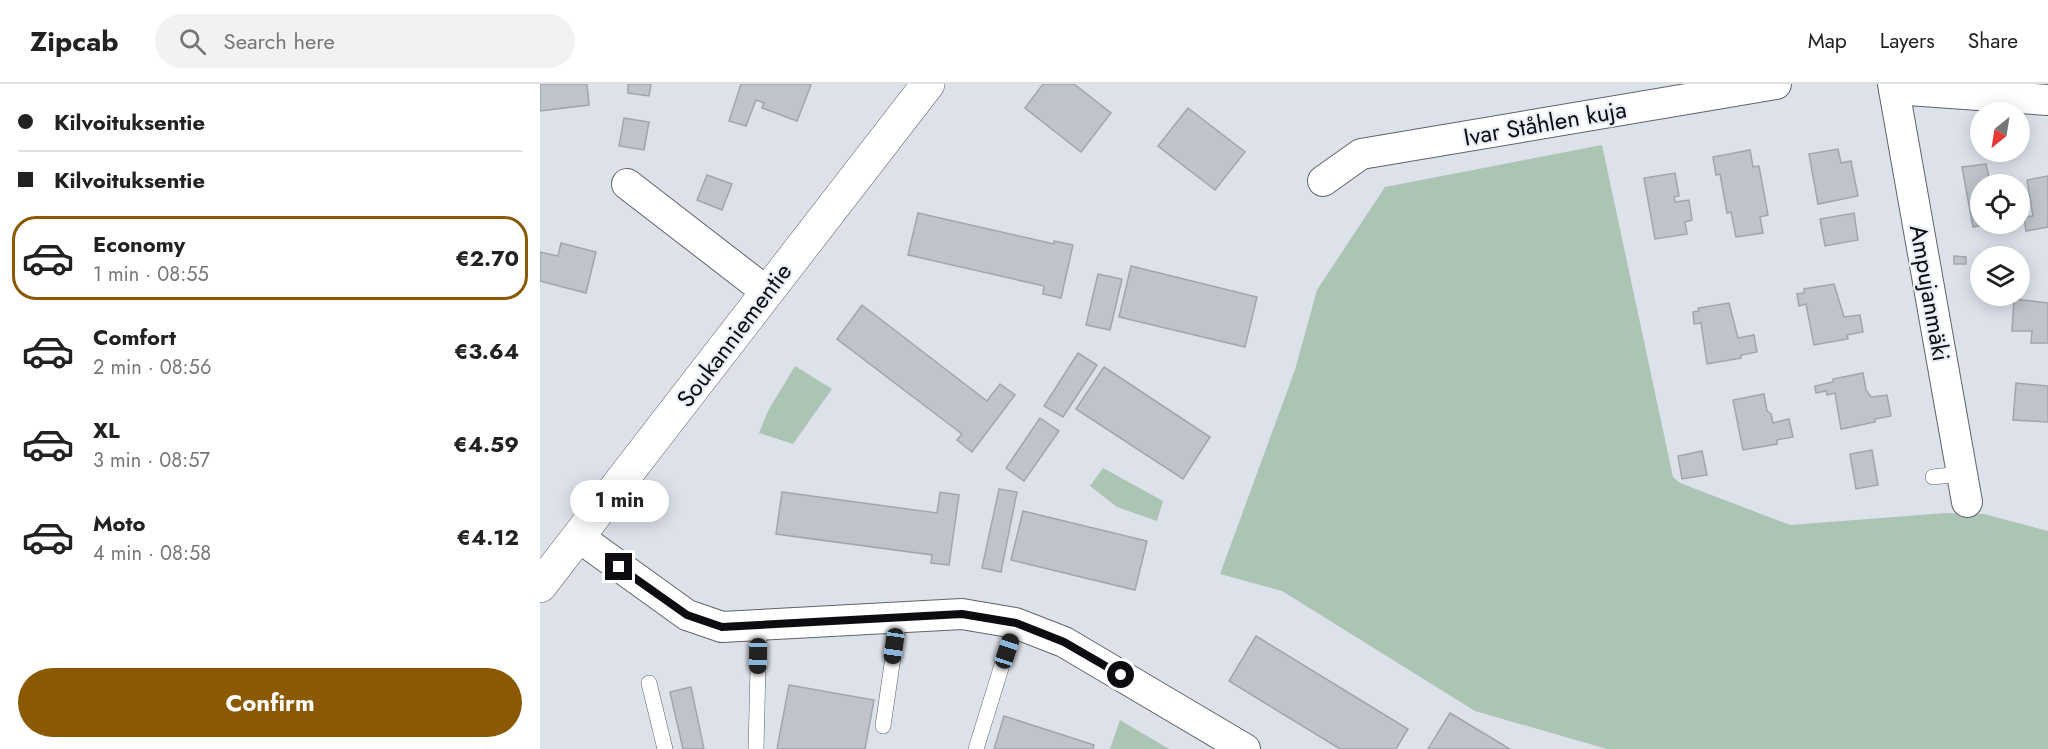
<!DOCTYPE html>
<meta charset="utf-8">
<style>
:root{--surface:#fff;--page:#f2f2f2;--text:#222;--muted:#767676;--line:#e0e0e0;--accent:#8a5902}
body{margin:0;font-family:Jost,sans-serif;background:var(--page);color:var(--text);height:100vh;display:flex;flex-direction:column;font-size:22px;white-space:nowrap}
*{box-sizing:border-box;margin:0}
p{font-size:20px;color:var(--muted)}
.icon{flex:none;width:33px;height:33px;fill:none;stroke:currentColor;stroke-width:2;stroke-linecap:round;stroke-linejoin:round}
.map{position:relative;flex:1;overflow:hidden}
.panel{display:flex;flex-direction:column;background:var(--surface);width:540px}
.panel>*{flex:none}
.top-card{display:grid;align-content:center;height:132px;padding:0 18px;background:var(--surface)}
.needle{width:39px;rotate:210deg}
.fabs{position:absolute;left:1430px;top:18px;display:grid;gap:12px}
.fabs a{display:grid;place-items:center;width:60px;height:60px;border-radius:50%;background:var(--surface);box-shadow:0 3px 15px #0003;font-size:30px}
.end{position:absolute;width:27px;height:27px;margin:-14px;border:8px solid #0c0d10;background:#fff;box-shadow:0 0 0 3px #fff}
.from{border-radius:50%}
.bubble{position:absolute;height:42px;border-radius:21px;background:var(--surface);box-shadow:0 3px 15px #0003;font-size:20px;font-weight:700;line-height:42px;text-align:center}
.car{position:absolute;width:18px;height:36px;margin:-18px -9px;border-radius:8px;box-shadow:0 0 4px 2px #0007;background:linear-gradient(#222 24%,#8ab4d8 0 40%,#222 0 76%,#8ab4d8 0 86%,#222 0)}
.top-card b{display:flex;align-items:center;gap:21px;height:57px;font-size:22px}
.top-card b+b{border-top:2px solid var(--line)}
.top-card i{width:15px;height:15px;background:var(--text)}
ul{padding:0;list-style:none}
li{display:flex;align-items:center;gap:18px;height:84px;margin:0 12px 9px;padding:0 6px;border:3px solid transparent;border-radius:24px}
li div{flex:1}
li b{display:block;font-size:22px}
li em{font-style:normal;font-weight:700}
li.selected{border-color:var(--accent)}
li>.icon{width:54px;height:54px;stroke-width:1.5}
.button{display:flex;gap:12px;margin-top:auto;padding:12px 18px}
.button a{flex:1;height:69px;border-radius:36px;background:var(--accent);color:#fff;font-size:24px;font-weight:700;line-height:69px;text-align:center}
header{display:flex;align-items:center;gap:36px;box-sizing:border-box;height:84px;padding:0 30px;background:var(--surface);border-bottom:2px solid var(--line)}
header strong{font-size:28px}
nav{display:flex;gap:33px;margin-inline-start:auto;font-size:21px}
.search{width:420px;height:54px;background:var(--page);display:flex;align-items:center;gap:15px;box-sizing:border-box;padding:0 21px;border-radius:33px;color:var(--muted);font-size:22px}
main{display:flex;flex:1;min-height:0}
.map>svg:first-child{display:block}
</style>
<header>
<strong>Zipcab</strong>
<div class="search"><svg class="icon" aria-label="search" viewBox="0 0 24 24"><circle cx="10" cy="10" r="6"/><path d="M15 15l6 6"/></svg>Search here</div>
<nav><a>Map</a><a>Layers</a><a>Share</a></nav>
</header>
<main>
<section class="panel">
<div class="top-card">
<b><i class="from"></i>Kilvoituksentie</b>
<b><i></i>Kilvoituksentie</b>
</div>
<ul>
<li class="selected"><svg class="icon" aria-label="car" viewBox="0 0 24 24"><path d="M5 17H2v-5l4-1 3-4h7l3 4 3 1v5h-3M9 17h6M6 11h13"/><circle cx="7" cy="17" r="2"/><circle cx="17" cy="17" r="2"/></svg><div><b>Economy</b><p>1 min · 08:55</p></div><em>€2.70</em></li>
<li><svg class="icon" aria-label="car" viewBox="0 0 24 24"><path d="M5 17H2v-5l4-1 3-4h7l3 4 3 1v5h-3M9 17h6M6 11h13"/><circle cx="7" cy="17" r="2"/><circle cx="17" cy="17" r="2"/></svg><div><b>Comfort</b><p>2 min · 08:56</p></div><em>€3.64</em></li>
<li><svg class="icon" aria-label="car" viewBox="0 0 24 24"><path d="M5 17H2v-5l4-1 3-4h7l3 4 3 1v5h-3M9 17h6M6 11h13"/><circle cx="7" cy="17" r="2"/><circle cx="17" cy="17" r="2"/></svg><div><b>XL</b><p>3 min · 08:57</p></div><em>€4.59</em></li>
<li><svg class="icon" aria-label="car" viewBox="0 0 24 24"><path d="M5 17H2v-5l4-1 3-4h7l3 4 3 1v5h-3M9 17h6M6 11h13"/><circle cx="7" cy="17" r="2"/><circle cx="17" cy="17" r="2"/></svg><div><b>Moto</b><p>4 min · 08:58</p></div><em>€4.12</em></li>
</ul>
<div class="button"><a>Confirm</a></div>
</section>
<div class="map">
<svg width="1508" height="665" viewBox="0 0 1508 665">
<rect width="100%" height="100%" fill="#dde1ea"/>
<g fill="#abc4b3">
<polygon points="1062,61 1133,393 1140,399 1250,441 1406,429 1444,430 1508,447 1508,665 1067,665 935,627 742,507 680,490 755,286 777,206 845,103"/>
<polygon points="255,282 292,305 253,360 219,349 228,327"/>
<polygon points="563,384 623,417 617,437 577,423 550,402"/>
<polygon points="580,636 629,665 570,665"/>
</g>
<g fill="#bfc3cb" stroke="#a1a5ad" stroke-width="1.5">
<polygon points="0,0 47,0 49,21 0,27"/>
<polygon points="88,0 111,0 109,12 88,9"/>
<polygon points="201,0 268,0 271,1 257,37 222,24 224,19 216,16 206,42 189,37"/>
<polygon points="503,0 534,0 571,29 541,68 485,24"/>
<polygon points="648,24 705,68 675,106 618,62"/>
<polygon points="84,34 109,38 104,66 79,62"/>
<polygon points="1298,65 1301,79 1311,77 1318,112 1278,120 1269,70"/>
<polygon points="1210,66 1213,83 1219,82 1228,131 1220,133 1223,149 1196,153 1191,128 1187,129 1180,90 1176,91 1173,73"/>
<polygon points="1446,80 1449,94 1462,92 1464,100 1440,100 1440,140 1447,140 1433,143 1422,83"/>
<polygon points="1135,89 1139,112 1134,113 1135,118 1149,116 1152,136 1145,138 1147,150 1115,155 1104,94"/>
<polygon points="167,91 192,100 182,126 157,116"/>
<polygon points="1508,92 1508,143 1486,147 1484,133 1493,132 1487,96"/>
<polygon points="378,129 514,160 514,157 533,161 521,214 503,210 504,202 368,171"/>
<polygon points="1314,129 1318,156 1285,162 1280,135"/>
<polygon points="21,159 56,168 46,209 0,197 0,168 18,172"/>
<polygon points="1414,172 1426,173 1426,180 1414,180"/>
<polygon points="591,182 717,213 705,263 579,233"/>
<polygon points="558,190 582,195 570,246 546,241"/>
<polygon points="1294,200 1304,233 1320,231 1323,248 1307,251 1308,255 1274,261 1266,220 1259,222 1257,210 1264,209 1264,205"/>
<polygon points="1474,215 1508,219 1508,259 1491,259 1492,247 1472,247"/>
<polygon points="1189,219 1198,254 1214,251 1217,268 1201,271 1201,274 1167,280 1161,239 1154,240 1153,228 1159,227 1158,224"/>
<polygon points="322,221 447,317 460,300 475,311 432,368 417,356 422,350 297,255"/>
<polygon points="538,269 557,281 523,333 504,322"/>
<polygon points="564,283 670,353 643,395 536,325"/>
<polygon points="1323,289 1326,306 1331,313 1347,311 1351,332 1335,335 1335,338 1301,345 1295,309 1287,311 1286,307 1276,309 1275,302 1293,298 1293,295"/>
<polygon points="1476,299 1508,302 1508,338 1473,336"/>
<polygon points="1224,310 1227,327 1231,330 1233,339 1249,335 1253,353 1237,356 1237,360 1203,366 1193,316"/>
<polygon points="500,334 519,347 484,397 466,384"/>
<polygon points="1332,366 1338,401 1316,405 1310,370"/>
<polygon points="1162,367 1167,391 1142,395 1138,372"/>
<polygon points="459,405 477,408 461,488 442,484"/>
<polygon points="242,408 397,429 400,408 419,411 409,481 391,479 392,471 236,450"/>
<polygon points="483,427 607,457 595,506 471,476"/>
<polygon points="716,552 868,645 856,665 800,665 689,597"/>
<polygon points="249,601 334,616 325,665 237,665"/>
<polygon points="151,603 164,665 143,665 130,608"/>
<polygon points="910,629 970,665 888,665"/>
<polygon points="464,632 554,661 553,665 454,665"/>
</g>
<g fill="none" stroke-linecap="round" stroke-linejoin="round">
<defs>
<g id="service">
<polyline points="1393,393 1421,390"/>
<polyline points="109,599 125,665"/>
<polyline points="343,642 359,532"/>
<polyline points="216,665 219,541"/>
<polyline points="436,665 475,539"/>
</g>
<g id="minor">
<polyline points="1353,0 1427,418"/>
<polyline points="1354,5 1508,16"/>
<polyline points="783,97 821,70 1236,0"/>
<polyline points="87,100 227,208"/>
<polyline points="40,454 147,531 182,543 422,530 475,539 524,558 705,665"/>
</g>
<polyline id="tertiary" points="0,502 388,0"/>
</defs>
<use href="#service" stroke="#5f636a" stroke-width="16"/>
<use href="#minor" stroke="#5f636a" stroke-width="32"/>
<use href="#tertiary" stroke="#5f636a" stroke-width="34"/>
<use href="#service" stroke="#fff" stroke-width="15"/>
<use href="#minor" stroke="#fff" stroke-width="30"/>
<use href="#tertiary" stroke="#fff" stroke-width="33"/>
</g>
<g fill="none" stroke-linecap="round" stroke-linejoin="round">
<polyline stroke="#0c0d10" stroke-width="8" points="79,483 147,531 182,543 422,530 476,539 524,558 581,591"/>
</g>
<g text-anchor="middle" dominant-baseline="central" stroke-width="4.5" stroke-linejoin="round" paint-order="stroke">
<g font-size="24" fill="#0c0d10" stroke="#eaeef7">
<text transform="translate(1005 39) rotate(-10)">Ivar Ståhlen kuja</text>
<text transform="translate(1390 209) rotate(80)">Ampujanmäki</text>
<text transform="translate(194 251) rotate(-53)">Soukanniementie</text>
</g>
</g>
</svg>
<div class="fabs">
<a><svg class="needle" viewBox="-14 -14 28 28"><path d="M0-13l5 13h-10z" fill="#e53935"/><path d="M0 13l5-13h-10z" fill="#767676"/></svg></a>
<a><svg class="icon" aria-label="locate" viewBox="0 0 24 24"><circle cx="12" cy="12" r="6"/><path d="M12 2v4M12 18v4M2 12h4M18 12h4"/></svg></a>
<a><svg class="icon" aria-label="layers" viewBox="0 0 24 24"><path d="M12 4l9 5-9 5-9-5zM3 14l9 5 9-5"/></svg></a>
</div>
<i class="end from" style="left:581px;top:591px"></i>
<i class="end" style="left:79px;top:483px"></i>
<div class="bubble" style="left:30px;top:396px;width:99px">1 min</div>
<i class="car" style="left:354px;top:562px;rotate:188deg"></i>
<i class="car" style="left:467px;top:567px;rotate:18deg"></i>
<i class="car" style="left:218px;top:572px;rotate:181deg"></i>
</div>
</main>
